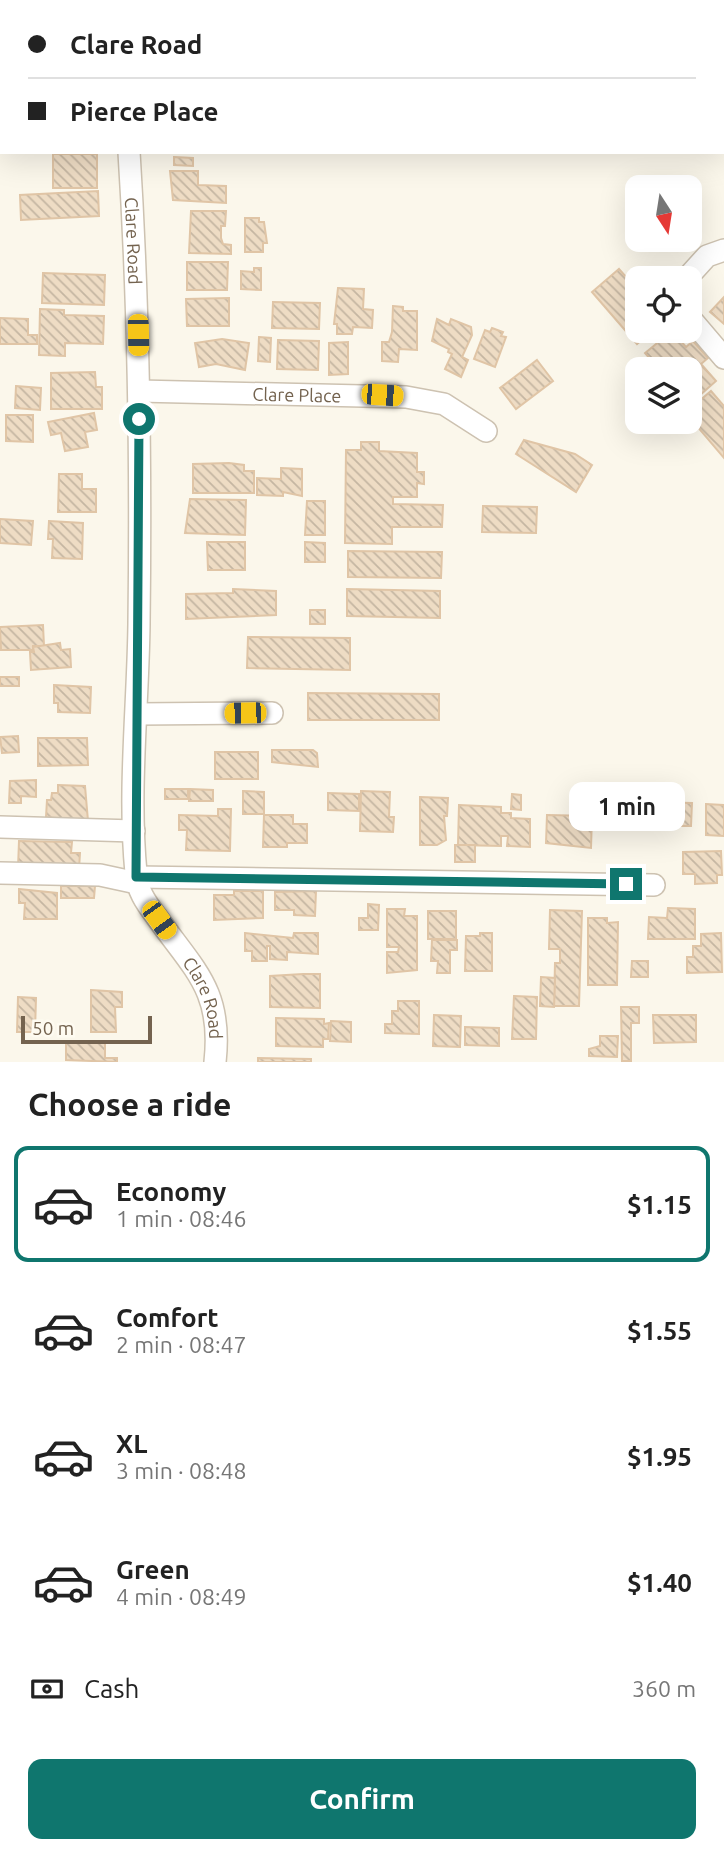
<!DOCTYPE html>
<meta charset="utf-8">
<style>
:root{--surface:#fff;--page:#f6f6f6;--text:#222;--muted:#767676;--line:#e0e0e0;--accent:#0f766e}
body{margin:0;font-family:Ubuntu,sans-serif;background:var(--page);color:var(--text);height:100vh;display:flex;flex-direction:column;font-size:26px;white-space:nowrap}
*{box-sizing:border-box;margin:0}
p{font-size:23px;color:var(--muted)}
.icon{flex:none;width:38px;height:38px;fill:none;stroke:currentColor;stroke-width:2;stroke-linecap:round;stroke-linejoin:round}
.map{position:relative;height:1062px;overflow:hidden}
.drawer{display:flex;flex-direction:column;background:var(--surface);flex:1}
.drawer>*{flex:none}
.top-card{position:absolute;left:0px;top:0px;width:724px;height:154px;box-shadow:0 7px 28px #0002;display:grid;align-content:center;height:154px;padding:0 28px;background:var(--surface)}
.needle{width:46px;rotate:168deg}
.tools{position:absolute;left:625px;top:175px;display:grid;gap:14px}
.tools a{display:grid;place-items:center;width:77px;height:77px;border-radius:14px;background:var(--surface);box-shadow:0 7px 28px #0002;font-size:35px}
.scale{position:absolute;left:21px;bottom:18px;width:131px;box-sizing:border-box;padding-left:7px;border:4px solid #74634f;border-top:0;font-size:19px;line-height:24px;white-space:nowrap;color:#74634f;-webkit-text-stroke:5px #fefbf1;paint-order:stroke}
.end{position:absolute;width:32px;height:32px;margin:-16px;border:9px solid #0f766e;background:#fff;box-shadow:0 0 0 4px #fff}
.from{border-radius:50%}
.bubble{position:absolute;height:49px;border-radius:14px;background:var(--surface);box-shadow:0 7px 28px #0002;font-size:23px;font-weight:600;line-height:49px;text-align:center}
.car{position:absolute;width:21px;height:42px;margin:-21px -10px;border-radius:9px;box-shadow:0 0 5px 2px #0007;background:linear-gradient(#f5c518 24%,#345 0 40%,#f5c518 0 76%,#345 0 86%,#f5c518 0)}
.top-card b{display:flex;align-items:center;gap:24px;height:66px;font-size:26px}
.top-card b+b{border-top:2px solid var(--line)}
.top-card i{width:18px;height:18px;background:var(--text)}
ul{padding:0;list-style:none}
li{display:flex;align-items:center;gap:21px;height:116px;margin:0 14px 10px;padding:0 14px;border:4px solid transparent;border-radius:14px}
li div{flex:1}
li b{display:block;font-size:26px}
li em{font-style:normal;font-weight:600}
li.active{border-color:var(--accent)}
li>.icon{width:63px;height:63px;stroke-width:1.5}
h2{padding:0 28px;font-size:32px;line-height:84px}
.pay{display:flex;align-items:center;gap:18px;height:77px;padding:0 28px;font-size:26px}
.pay p{margin-inline-start:auto}
.button{display:flex;gap:14px;margin-top:auto;padding:14px 28px}
.button a{flex:1;height:80px;border-radius:14px;background:var(--accent);color:#fff;font-size:28px;font-weight:600;line-height:80px;text-align:center}
.map>svg:first-child{display:block}
</style>
<div class="map">
<svg width="724" height="1062" viewBox="0 0 724 1062">
<defs>
<pattern id="building-back-hatch" width="6" height="6" patternUnits="userSpaceOnUse" patternTransform="scale(1.75)"><rect width="6" height="6" fill="#eedcc4"/><path d="M-1 5l2 2M0 0l6 6M5-1l2 2" fill="none" stroke="#c5b6a2"/></pattern>
</defs>
<rect width="100%" height="100%" fill="#fbf7eb"/>
<g fill="url(#building-back-hatch)" stroke="#e0c5a6" stroke-width="2">
<rect x="53" y="154" width="44" height="34"/>
<polygon points="174,157 193,158 193,166 174,165"/>
<polygon points="170,171 198,171 198,185 226,186 226,203 173,200"/>
<polygon points="98,191 99,216 21,220 20,195"/>
<polygon points="191,211 226,211 225,226 221,226 221,238 223,244 231,245 231,254 189,253"/>
<polygon points="245,218 259,218 259,222 264,222 267,243 263,243 263,252 245,252"/>
<polygon points="187,262 228,262 227,290 187,290"/>
<polygon points="254,268 261,268 261,290 241,289 241,271 254,272"/>
<polygon points="619,269 634,286 637,283 637,331 652,331 637,344 592,292"/>
<polygon points="43,273 105,275 104,305 42,303"/>
<polygon points="338,288 364,289 363,309 373,310 372,328 353,327 352,334 337,334 337,324 334,324"/>
<polygon points="724,297 724,324 710,312"/>
<polygon points="229,298 229,326 187,326 186,299"/>
<polygon points="273,302 320,303 319,329 272,328"/>
<polygon points="393,306 403,307 403,311 417,311 417,350 399,349 398,362 382,361 382,342 389,342 392,332"/>
<polygon points="40,309 64,310 64,315 104,316 103,344 65,343 65,356 39,355"/>
<polygon points="0,318 28,319 28,335 37,335 37,344 0,344"/>
<polygon points="437,319 449,325 451,319 471,327 472,335 462,357 468,360 461,377 445,369 452,354 448,352 449,349 432,341"/>
<polygon points="492,328 503,332 501,336 506,337 495,367 474,359 485,330 490,332"/>
<polygon points="672,331 686,347 693,341 708,358 701,364 716,381 690,404 690,369 659,369 645,353"/>
<polygon points="259,337 271,338 270,362 258,361"/>
<polygon points="222,339 249,343 245,370 216,364 199,367 195,343"/>
<polygon points="278,340 319,341 318,370 277,369"/>
<polygon points="348,342 348,374 329,375 329,343"/>
<polygon points="537,360 553,381 516,409 500,388"/>
<polygon points="95,372 96,387 102,387 102,409 51,409 51,373"/>
<polygon points="16,386 41,388 40,410 15,408"/>
<polygon points="711,391 724,406 724,458 690,418 690,409"/>
<polygon points="94,413 97,430 85,432 88,447 65,451 61,433 51,435 48,422"/>
<polygon points="6,415 33,415 33,442 6,441"/>
<polygon points="524,440 575,454 592,465 576,492 516,454"/>
<polygon points="361,442 379,442 379,451 417,453 417,472 424,472 424,484 417,483 417,497 393,497 393,504 443,505 442,527 392,527 392,544 345,543 346,450 361,450"/>
<polygon points="229,463 244,465 244,471 254,471 254,493 193,493 193,464"/>
<polygon points="281,468 302,469 302,496 283,492 283,496 257,495 257,478 281,479"/>
<polygon points="59,474 82,474 82,489 96,489 96,512 58,512"/>
<polygon points="190,499 246,500 245,535 185,533"/>
<polygon points="307,501 325,501 325,535 305,535"/>
<polygon points="483,506 537,507 536,533 482,532"/>
<polygon points="0,519 33,521 31,545 0,543"/>
<polygon points="49,521 83,523 82,559 52,558 53,539 48,539"/>
<polygon points="207,542 245,542 245,570 208,570"/>
<polygon points="305,542 325,543 325,562 305,562"/>
<polygon points="348,551 442,552 441,578 348,577"/>
<polygon points="233,589 276,591 276,615 186,619 186,594 233,593"/>
<polygon points="347,589 440,591 440,618 347,616"/>
<rect x="310" y="610" width="15" height="14"/>
<polygon points="43,625 44,646 33,646 33,650 1,650 0,627"/>
<polygon points="248,637 350,638 350,670 247,668"/>
<polygon points="60,643 61,650 70,649 71,667 31,670 30,652 34,652 33,647"/>
<rect x="0" y="677" width="19" height="9"/>
<polygon points="54,685 91,687 90,713 58,712 58,703 54,703"/>
<polygon points="308,693 439,694 439,720 308,720"/>
<polygon points="18,736 19,752 2,753 0,737"/>
<polygon points="38,738 87,738 88,765 38,766"/>
<polygon points="272,750 313,750 317,753 318,767 272,762"/>
<rect x="215" y="752" width="43" height="27"/>
<polygon points="36,780 36,797 21,796 21,803 9,803 10,781"/>
<polygon points="58,785 85,786 88,821 46,817 47,800 51,800 52,793 58,793"/>
<rect x="165" y="789" width="23" height="10"/>
<polygon points="190,789 213,790 213,801 189,801"/>
<polygon points="243,791 264,792 264,814 243,814"/>
<polygon points="361,791 390,792 389,817 394,817 393,832 360,831"/>
<polygon points="328,793 359,794 359,811 328,810"/>
<polygon points="512,794 521,795 521,810 511,809"/>
<polygon points="634,795 652,796 652,802 692,803 691,826 659,826 659,818 652,818 652,812 634,812"/>
<polygon points="420,797 448,798 447,816 444,816 446,840 437,845 420,845"/>
<polygon points="602,798 623,799 622,822 602,821"/>
<polygon points="706,804 724,805 724,836 706,835"/>
<polygon points="459,805 501,807 501,813 511,813 511,818 530,819 530,847 507,846 508,836 501,836 501,846 458,845"/>
<polygon points="218,809 231,809 230,851 186,850 187,830 179,830 179,815 218,816"/>
<polygon points="264,815 293,815 293,824 307,824 307,843 287,843 287,847 263,847"/>
<polygon points="547,815 592,816 591,848 546,843"/>
<polygon points="19,841 72,842 71,853 80,853 79,869 18,868"/>
<rect x="455" y="845" width="20" height="17"/>
<polygon points="721,851 722,875 717,875 717,883 695,884 695,874 683,874 683,852"/>
<polygon points="61,886 95,886 94,898 61,898"/>
<polygon points="19,889 57,893 57,919 24,919 25,903 19,903"/>
<polygon points="234,891 263,891 263,918 214,920 214,895 234,895"/>
<polygon points="316,891 315,916 294,915 294,910 275,910 275,892"/>
<polygon points="368,904 379,905 378,930 359,930 359,918 368,918"/>
<polygon points="668,908 695,909 695,939 648,939 649,917 667,918"/>
<polygon points="387,909 405,909 404,916 417,916 417,970 387,973 387,952 398,952 399,947 387,947"/>
<polygon points="550,910 582,911 579,1006 554,1006 555,963 560,963 560,949 549,949"/>
<rect x="428" y="911" width="28" height="28"/>
<polygon points="588,918 607,918 607,923 618,922 617,985 588,985"/>
<polygon points="245,933 293,938 294,933 318,933 318,954 287,952 287,960 270,959 270,946 267,946 267,961 252,961 252,951 245,951"/>
<polygon points="480,933 492,933 492,971 465,971 466,936 480,936"/>
<polygon points="721,933 722,972 687,973 687,957 693,957 693,946 701,946 701,934"/>
<polygon points="432,940 457,940 457,950 450,950 450,973 437,973 438,961 431,961"/>
<polygon points="632,961 648,961 648,977 631,977"/>
<polygon points="303,974 320,974 320,1008 270,1007 270,976"/>
<polygon points="541,977 555,978 554,1007 540,1006"/>
<polygon points="91,990 122,992 122,1007 115,1007 116,1032 91,1032"/>
<polygon points="514,996 537,997 536,1039 512,1039"/>
<polygon points="18,997 36,998 35,1032 17,1032"/>
<polygon points="398,1001 419,1001 419,1034 385,1033 385,1024 392,1024 392,1011 398,1011"/>
<polygon points="621,1007 639,1007 639,1023 631,1023 631,1061 622,1061"/>
<polygon points="434,1015 461,1016 460,1047 433,1046"/>
<polygon points="653,1015 696,1015 696,1042 654,1043"/>
<polygon points="276,1018 324,1019 324,1024 329,1023 328,1039 323,1039 323,1047 276,1046"/>
<polygon points="331,1021 351,1022 351,1042 330,1041"/>
<polygon points="465,1027 499,1028 499,1046 465,1045"/>
<polygon points="600,1036 618,1036 617,1057 589,1056 589,1049 600,1046"/>
<polygon points="66,1043 105,1043 105,1058 117,1058 117,1062 66,1060"/>
<polygon points="258,1058 311,1059 311,1062 258,1062"/>
</g>
<g fill="none" stroke-linecap="round" stroke-linejoin="round">
<defs>
<g id="minor">
<polyline points="114,2 114,0"/>
<polyline points="0,133 2,133"/>
<path id="s1" d="M129 152C139 309 141 467 139 624 138 706 128 791 136 873 137 890 146 903 156 916 194 970 223 990 215 1062"/>
<polyline points="687,278 707,256 724,250"/>
<polyline points="690,318 724,358"/>
<path id="s2" d="M139 391 406 397 444 404 486 431"/>
<polyline points="138,714 272,713"/>
<polyline points="0,827 134,831"/>
<polyline points="0,873 100,875 137,883"/>
<polyline points="136,877 654,885"/>
</g>
</defs>
<use href="#minor" stroke="#cdc2b1" stroke-width="24"/>
<use href="#minor" stroke="#fff" stroke-width="21"/>
</g>
<g fill="none" stroke-linecap="round" stroke-linejoin="round">
<polyline stroke="#0f766e" stroke-width="9" points="139,419 136,877 626,884"/>
</g>
<g text-anchor="middle" dominant-baseline="central" stroke-width="6" stroke-linejoin="round" paint-order="stroke">
<g font-size="18" fill="#74634f" stroke="#fefbf1">
<text stroke="none"><textPath href="#s1" startOffset="89">Clare Road</textPath></text>
<text stroke="none"><textPath href="#s2" startOffset="158">Clare Place</textPath></text>
<text stroke="none"><textPath href="#s1" startOffset="866">Clare Road</textPath></text>
</g>
</g>
</svg>
<div class="tools">
<a><svg class="needle" viewBox="-14 -14 28 28"><path d="M0-13l5 13h-10z" fill="#e53935"/><path d="M0 13l5-13h-10z" fill="#767676"/></svg></a>
<a><svg class="icon" aria-label="locate" viewBox="0 0 24 24"><circle cx="12" cy="12" r="6"/><path d="M12 2v4M12 18v4M2 12h4M18 12h4"/></svg></a>
<a><svg class="icon" aria-label="layers" viewBox="0 0 24 24"><path d="M12 4l9 5-9 5-9-5zM3 14l9 5 9-5"/></svg></a>
</div>
<div class="scale">50 m</div>
<i class="end from" style="left:139px;top:419px"></i>
<i class="end" style="left:626px;top:884px"></i>
<div class="bubble" style="left:569px;top:782px;width:116px">1 min</div>
<i class="car" style="left:138px;top:335px;rotate:179deg"></i>
<i class="car" style="left:382px;top:395px;rotate:94deg"></i>
<i class="car" style="left:245px;top:713px;rotate:269deg"></i>
<i class="car" style="left:159px;top:920px;rotate:144deg"></i>
<div class="top-card">
<b><i class="from"></i>Clare Road</b>
<b><i></i>Pierce Place</b>
</div>
</div>
<section class="drawer">
<h2>Choose a ride</h2>
<ul>
<li class="active"><svg class="icon" aria-label="car" viewBox="0 0 24 24"><path d="M5 17H2v-5l4-1 3-4h7l3 4 3 1v5h-3M9 17h6M6 11h13"/><circle cx="7" cy="17" r="2"/><circle cx="17" cy="17" r="2"/></svg><div><b>Economy</b><p>1 min · 08:46</p></div><em>$1.15</em></li>
<li><svg class="icon" aria-label="car" viewBox="0 0 24 24"><path d="M5 17H2v-5l4-1 3-4h7l3 4 3 1v5h-3M9 17h6M6 11h13"/><circle cx="7" cy="17" r="2"/><circle cx="17" cy="17" r="2"/></svg><div><b>Comfort</b><p>2 min · 08:47</p></div><em>$1.55</em></li>
<li><svg class="icon" aria-label="car" viewBox="0 0 24 24"><path d="M5 17H2v-5l4-1 3-4h7l3 4 3 1v5h-3M9 17h6M6 11h13"/><circle cx="7" cy="17" r="2"/><circle cx="17" cy="17" r="2"/></svg><div><b>XL</b><p>3 min · 08:48</p></div><em>$1.95</em></li>
<li><svg class="icon" aria-label="car" viewBox="0 0 24 24"><path d="M5 17H2v-5l4-1 3-4h7l3 4 3 1v5h-3M9 17h6M6 11h13"/><circle cx="7" cy="17" r="2"/><circle cx="17" cy="17" r="2"/></svg><div><b>Green</b><p>4 min · 08:49</p></div><em>$1.40</em></li>
</ul>
<div class="pay"><svg class="icon" aria-label="cash" viewBox="0 0 24 24"><path d="M3 7h18v10H3z"/><circle cx="12" cy="12" r="2"/></svg>Cash<p>360 m</p></div>
<div class="button"><a>Confirm</a></div>
</section>
